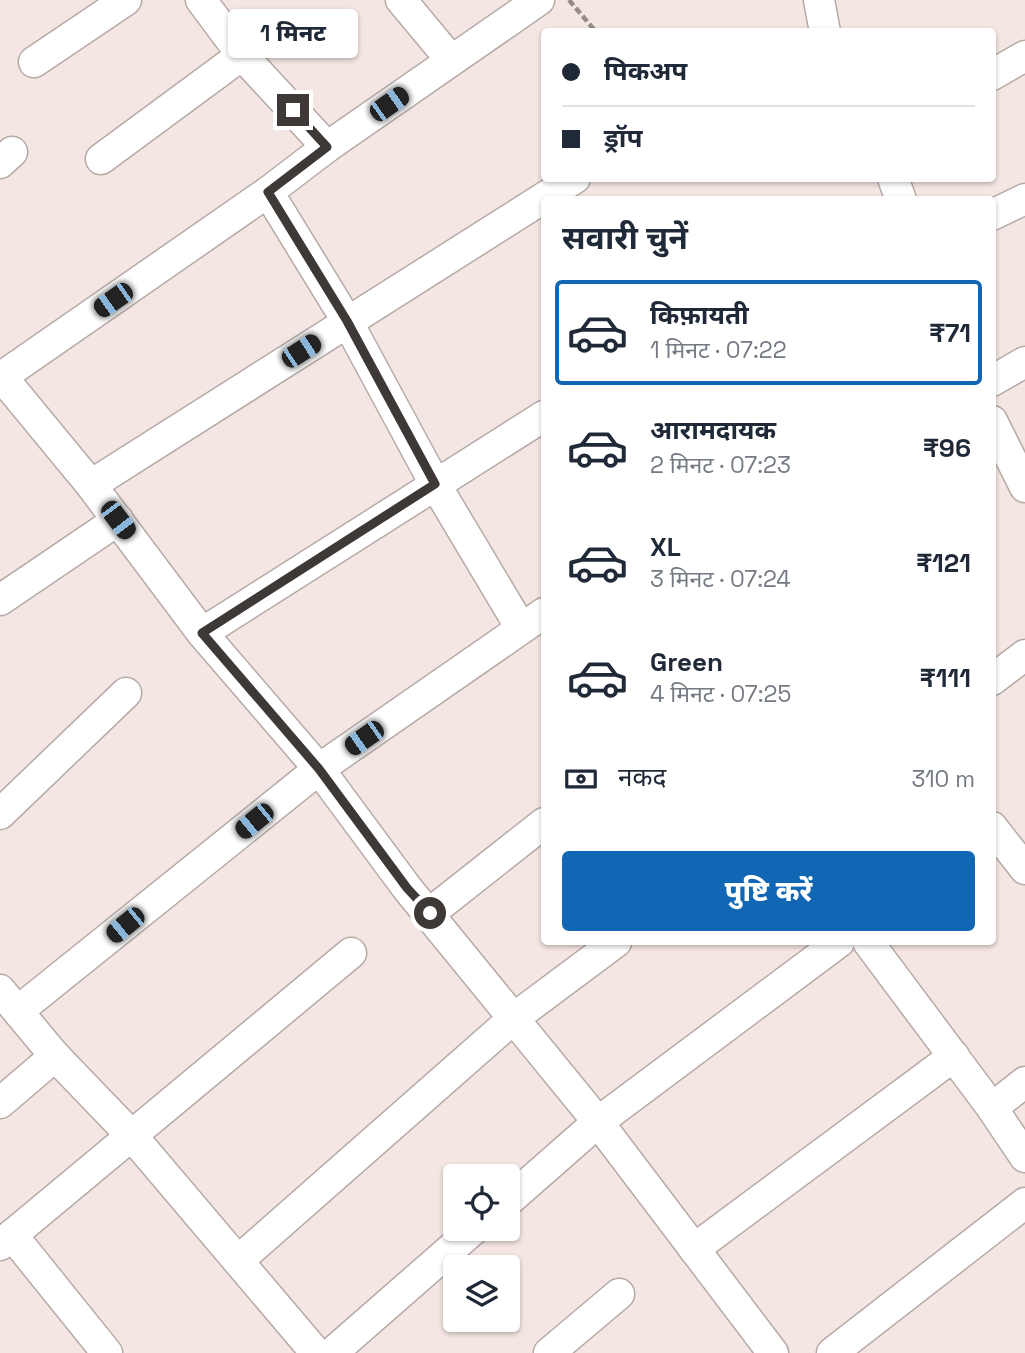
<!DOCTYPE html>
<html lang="hi">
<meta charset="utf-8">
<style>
:root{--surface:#fff;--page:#f6f6f7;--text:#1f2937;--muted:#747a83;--line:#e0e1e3;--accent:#1267b4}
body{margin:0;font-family:"Space Grotesk","Noto Sans Devanagari",sans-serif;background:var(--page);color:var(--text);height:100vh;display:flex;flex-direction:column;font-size:26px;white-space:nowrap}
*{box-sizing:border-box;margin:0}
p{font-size:23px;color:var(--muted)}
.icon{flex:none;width:38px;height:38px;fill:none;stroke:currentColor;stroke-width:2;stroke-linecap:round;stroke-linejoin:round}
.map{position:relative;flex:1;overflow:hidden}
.sheet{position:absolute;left:541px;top:196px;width:455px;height:749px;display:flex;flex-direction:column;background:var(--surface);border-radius:7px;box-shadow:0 2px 5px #0004}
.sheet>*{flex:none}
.top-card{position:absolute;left:541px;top:28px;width:455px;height:154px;border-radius:7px;box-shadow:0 2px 5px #0004;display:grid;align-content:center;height:154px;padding:0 21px;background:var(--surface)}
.controls{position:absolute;left:443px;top:1164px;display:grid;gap:14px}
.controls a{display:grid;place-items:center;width:77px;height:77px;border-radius:7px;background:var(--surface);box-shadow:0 2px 5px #0004;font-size:35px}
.end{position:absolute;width:32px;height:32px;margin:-16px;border:9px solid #3e3937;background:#fff;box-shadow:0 0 0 4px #fff}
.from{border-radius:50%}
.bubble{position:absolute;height:49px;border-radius:7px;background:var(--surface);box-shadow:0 2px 5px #0004;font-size:23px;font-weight:800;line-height:49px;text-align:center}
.car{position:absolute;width:21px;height:42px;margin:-21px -10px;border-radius:9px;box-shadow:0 0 5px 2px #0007;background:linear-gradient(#222 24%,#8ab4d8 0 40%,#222 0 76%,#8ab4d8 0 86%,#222 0)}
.top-card b{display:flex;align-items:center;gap:24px;height:66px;font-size:26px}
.top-card b+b{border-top:2px solid var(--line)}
.top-card i{width:18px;height:18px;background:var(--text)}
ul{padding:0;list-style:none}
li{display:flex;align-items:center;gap:21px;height:105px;margin:0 14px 10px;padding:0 7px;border:4px solid transparent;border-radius:7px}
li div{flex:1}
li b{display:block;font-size:26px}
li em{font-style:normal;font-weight:800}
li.active{border-color:var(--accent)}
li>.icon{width:63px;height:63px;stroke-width:1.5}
h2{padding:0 21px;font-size:32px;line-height:84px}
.pay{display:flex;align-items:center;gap:18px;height:77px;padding:0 21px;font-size:26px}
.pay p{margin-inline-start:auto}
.action{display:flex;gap:14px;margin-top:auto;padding:14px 21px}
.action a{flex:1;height:80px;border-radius:7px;background:var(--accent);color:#fff;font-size:28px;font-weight:800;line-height:80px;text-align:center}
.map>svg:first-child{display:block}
</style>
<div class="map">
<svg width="1025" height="1353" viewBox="0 0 1025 1353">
<rect width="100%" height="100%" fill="#f4e6e2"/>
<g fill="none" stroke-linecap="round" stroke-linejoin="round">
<defs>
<g id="minor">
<polyline points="201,0 242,55 327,147"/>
<polyline points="401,0 451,60"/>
<polyline points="819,0 825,32"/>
<polyline points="34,62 126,0"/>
<polyline points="992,75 1025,56"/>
<polyline points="101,159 242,55"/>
<polyline points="0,163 12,152"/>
<polyline points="893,178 901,200"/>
<polyline points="268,192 347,321 435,484 521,628"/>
<polyline points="992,215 1025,199"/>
<polyline points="2,377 91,485 202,633 319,769 407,888 598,1122 773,1353"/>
<polyline points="0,378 268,192 327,147 539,0"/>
<polyline points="992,381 1025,362"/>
<polyline points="992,421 1025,487"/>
<polyline points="91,485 575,178"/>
<polyline points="0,600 118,520"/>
<polyline points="202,633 544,416"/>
<polyline points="992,680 1025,655"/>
<polyline points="0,814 126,693"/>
<polyline points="992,827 1025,869"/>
<polyline points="430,913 544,823"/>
<polyline points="868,942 992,1108 1025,1082"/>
<polyline points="0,990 55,1056 132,1136 316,1353"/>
<polyline points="18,1011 319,769 544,613"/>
<polyline points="0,1103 55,1056"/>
<polyline points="992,1108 1025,1157"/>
<polyline points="508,1201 598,1122 839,942"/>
<polyline points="12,1235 107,1353"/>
<polyline points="0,1245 351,953"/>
<polyline points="694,1249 954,1056"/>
<polyline points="239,1260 514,1018 616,942"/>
<polyline points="332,1353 475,1228"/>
<polyline points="549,1353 619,1294"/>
<polyline points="832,1353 1025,1203"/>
</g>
</defs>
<use href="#minor" stroke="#b7aaa6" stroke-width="33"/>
<polyline stroke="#958c89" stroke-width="4.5" stroke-dasharray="7 3.5" stroke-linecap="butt" points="569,0 596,32"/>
<use href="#minor" stroke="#fff" stroke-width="30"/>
</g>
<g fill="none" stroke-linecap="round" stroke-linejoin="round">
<polyline stroke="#3e3937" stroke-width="9" points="293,110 327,147 268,192 347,321 435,484 202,633 319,769 407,888 430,913"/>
</g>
</svg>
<div class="controls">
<a><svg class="icon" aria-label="locate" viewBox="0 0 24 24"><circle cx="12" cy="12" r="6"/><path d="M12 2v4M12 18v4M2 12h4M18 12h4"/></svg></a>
<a><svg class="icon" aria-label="layers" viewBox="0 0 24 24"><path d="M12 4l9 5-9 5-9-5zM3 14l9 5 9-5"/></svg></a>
</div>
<i class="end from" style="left:430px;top:913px"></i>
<i class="end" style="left:293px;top:110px"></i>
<div class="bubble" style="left:228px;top:9px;width:130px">1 मिनट</div>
<i class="car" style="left:389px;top:104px;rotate:55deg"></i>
<i class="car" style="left:113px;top:300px;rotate:235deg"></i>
<i class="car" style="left:301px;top:351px;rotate:57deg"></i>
<i class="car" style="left:118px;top:520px;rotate:143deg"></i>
<i class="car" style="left:364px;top:738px;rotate:235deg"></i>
<i class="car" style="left:254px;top:821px;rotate:231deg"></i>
<i class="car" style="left:125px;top:925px;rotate:231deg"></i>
<div class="top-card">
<b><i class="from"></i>पिकअप</b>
<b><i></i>ड्रॉप</b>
</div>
<section class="sheet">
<h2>सवारी चुनें</h2>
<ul>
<li class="active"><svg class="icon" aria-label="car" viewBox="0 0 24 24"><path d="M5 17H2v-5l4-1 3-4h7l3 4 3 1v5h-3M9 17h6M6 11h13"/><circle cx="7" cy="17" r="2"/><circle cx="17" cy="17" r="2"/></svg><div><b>किफ़ायती</b><p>1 मिनट · 07:22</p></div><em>₹71</em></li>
<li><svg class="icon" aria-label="car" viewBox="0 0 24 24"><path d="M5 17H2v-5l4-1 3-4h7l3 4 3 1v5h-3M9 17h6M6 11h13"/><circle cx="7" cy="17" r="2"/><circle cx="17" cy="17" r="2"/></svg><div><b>आरामदायक</b><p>2 मिनट · 07:23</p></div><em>₹96</em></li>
<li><svg class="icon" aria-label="car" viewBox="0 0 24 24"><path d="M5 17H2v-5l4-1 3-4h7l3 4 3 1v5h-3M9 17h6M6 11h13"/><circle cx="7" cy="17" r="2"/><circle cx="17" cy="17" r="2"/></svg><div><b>XL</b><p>3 मिनट · 07:24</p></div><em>₹121</em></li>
<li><svg class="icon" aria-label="car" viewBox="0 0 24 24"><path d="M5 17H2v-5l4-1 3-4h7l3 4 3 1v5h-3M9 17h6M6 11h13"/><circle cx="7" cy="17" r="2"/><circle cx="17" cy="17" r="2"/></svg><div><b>Green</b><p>4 मिनट · 07:25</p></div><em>₹111</em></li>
</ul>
<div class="pay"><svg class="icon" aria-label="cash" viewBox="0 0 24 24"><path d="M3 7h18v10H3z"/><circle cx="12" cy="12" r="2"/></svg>नकद<p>310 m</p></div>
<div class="action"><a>पुष्टि करें</a></div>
</section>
</div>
